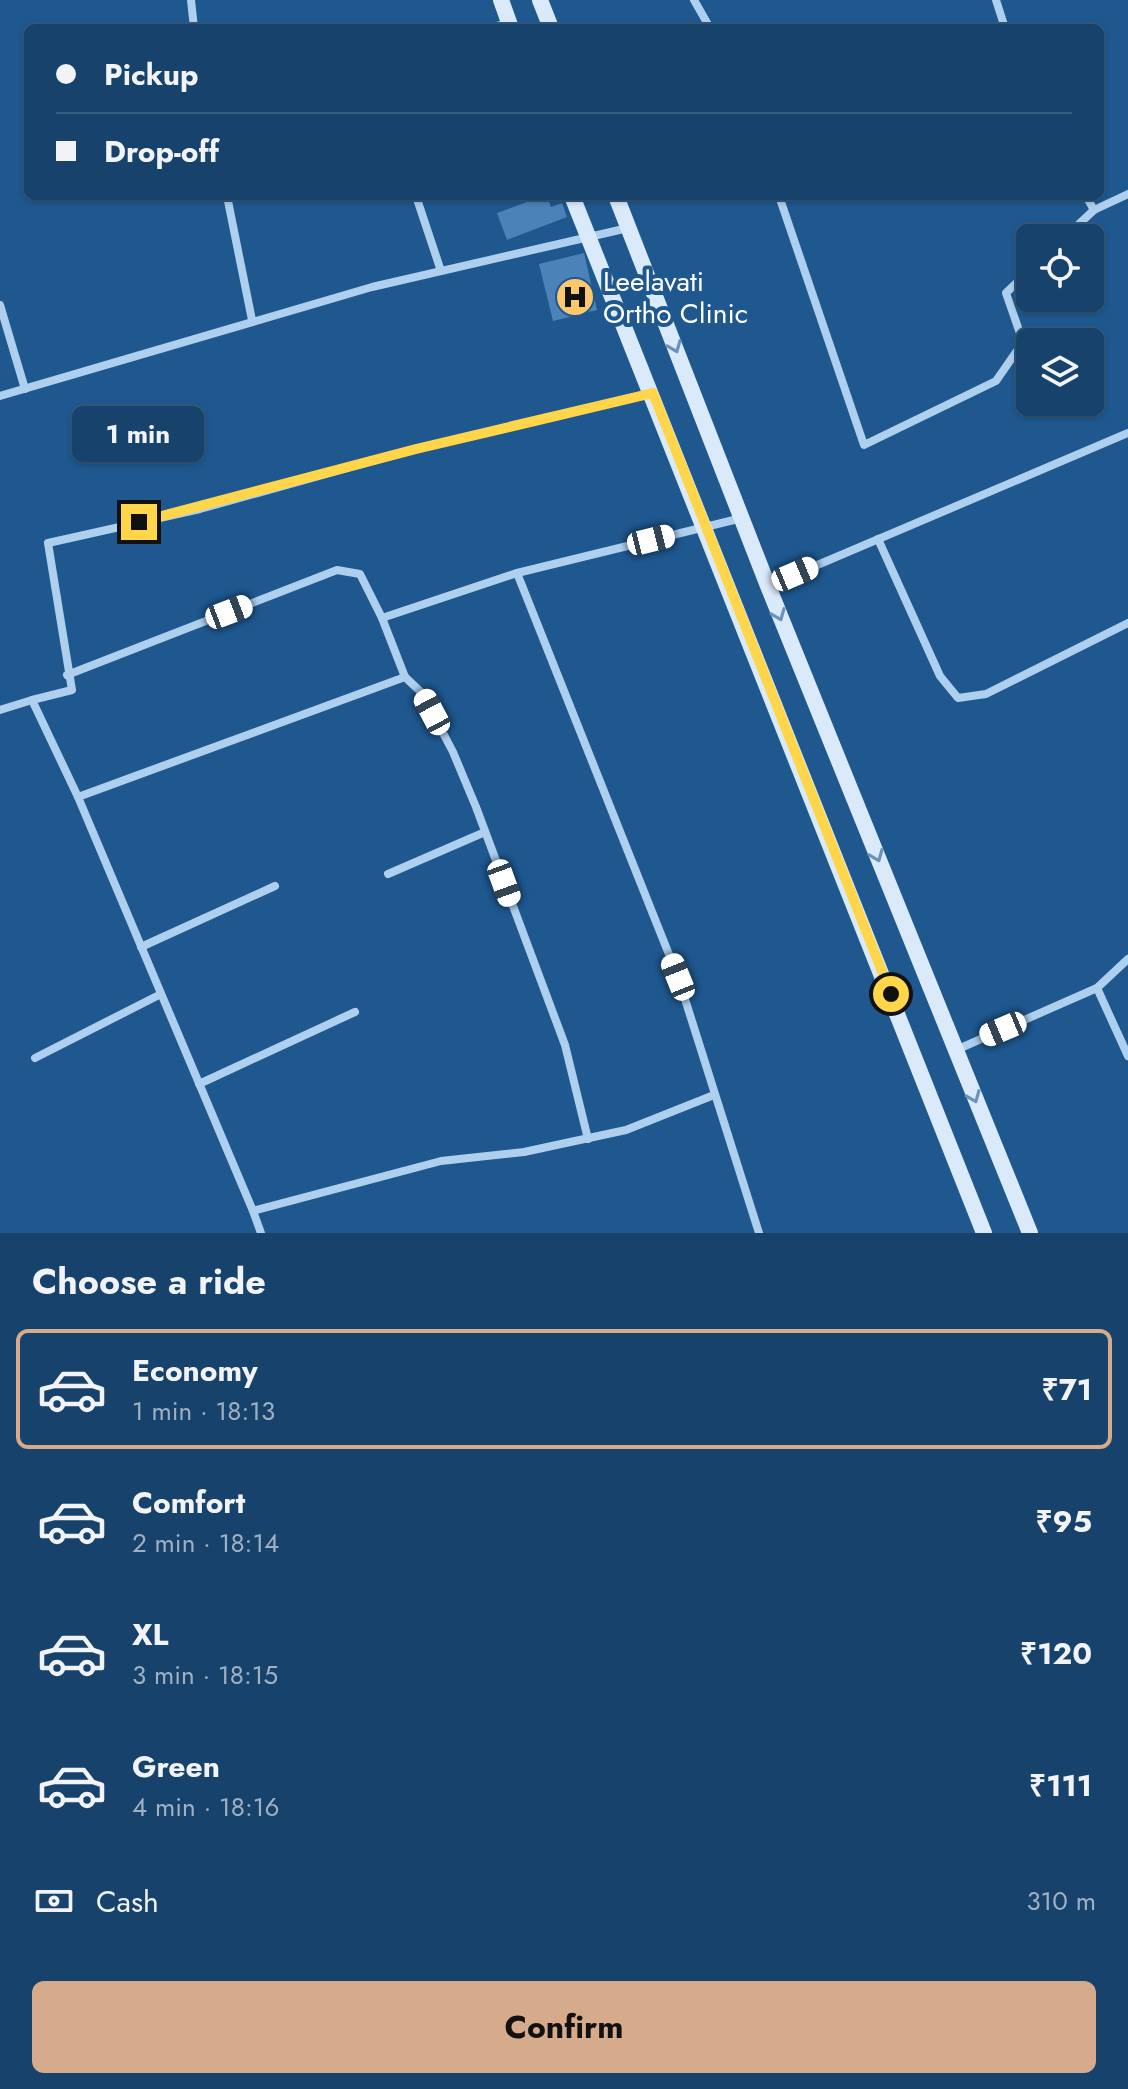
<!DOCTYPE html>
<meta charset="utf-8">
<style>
:root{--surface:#16426b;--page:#234d73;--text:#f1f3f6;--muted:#9eb0c1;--line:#355b7e;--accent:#d6ab8b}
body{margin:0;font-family:Jost,sans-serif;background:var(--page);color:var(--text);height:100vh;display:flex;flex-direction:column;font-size:30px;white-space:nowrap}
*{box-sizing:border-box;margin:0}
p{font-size:26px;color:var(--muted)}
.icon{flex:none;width:44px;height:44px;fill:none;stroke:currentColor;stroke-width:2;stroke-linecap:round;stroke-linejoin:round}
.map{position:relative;height:1233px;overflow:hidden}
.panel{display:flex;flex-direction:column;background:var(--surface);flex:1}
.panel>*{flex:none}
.guide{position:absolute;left:24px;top:24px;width:1080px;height:176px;border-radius:12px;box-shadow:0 2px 6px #0004,0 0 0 2px var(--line);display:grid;align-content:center;height:176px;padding:0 32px;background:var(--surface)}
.buttons{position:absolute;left:1016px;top:224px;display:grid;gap:16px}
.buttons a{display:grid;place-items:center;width:88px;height:88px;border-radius:12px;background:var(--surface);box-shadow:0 2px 6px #0004,0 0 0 2px var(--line);font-size:40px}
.end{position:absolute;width:36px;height:36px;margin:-18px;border:10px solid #ffd54a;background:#111;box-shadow:0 0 0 4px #111}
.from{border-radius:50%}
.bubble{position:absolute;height:56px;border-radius:12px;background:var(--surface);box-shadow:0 2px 6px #0004,0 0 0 2px var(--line);font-size:26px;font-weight:700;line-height:56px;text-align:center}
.car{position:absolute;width:24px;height:48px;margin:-24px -12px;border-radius:10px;box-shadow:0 0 6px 2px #0007;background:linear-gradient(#fff 24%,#345 0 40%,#fff 0 76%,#345 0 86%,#fff 0)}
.guide b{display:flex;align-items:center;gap:28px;height:76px;font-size:30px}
.guide b+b{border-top:2px solid var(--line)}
.guide i{width:20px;height:20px;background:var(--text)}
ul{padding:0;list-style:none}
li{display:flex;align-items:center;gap:24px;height:120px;margin:0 16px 12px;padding:0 16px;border:4px solid transparent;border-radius:12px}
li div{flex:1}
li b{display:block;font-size:30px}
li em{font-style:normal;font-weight:700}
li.selected{border-color:var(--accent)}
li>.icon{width:72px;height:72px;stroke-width:1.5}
h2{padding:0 32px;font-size:36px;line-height:96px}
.pay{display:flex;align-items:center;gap:20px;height:88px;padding:0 32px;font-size:30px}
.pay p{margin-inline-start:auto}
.primary-button{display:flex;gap:16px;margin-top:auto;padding:16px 32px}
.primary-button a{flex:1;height:92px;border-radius:12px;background:var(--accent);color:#111;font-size:32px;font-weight:700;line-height:92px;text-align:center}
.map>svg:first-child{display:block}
</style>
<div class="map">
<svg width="1128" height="1233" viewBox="0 0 1128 1233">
<rect width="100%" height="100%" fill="#1e588f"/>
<g fill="#4b83b8">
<polygon points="543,196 547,196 551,207 562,203 567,217 507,240 497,213"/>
<polygon points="584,253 597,310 553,321 539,264"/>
</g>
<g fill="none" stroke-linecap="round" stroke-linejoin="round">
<g stroke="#aecfed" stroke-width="8">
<polyline points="191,0 194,28"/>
<polyline points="694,0 710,28"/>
<polyline points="996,0 1005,28"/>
<polyline points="489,28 509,23"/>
<polyline points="227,196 252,320"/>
<polyline points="416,196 440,268"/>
<polyline points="779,196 864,445 996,381 1023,342 1006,293 1030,270"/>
<polyline points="1086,196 1094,210"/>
<polyline points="1064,238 1094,210 1128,194"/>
<polyline points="0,305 25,389"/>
<polyline points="0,396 372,287 628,228"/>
<polyline points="742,518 517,573 678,977 759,1233"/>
<polyline points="878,539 940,676 958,698 986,694 1128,623"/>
<polyline points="517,573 382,618 405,677 78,797 253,1211 441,1161 524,1152 626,1130 714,1095"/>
<polyline points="768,586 1128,433"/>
<polyline points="67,675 337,570 360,574 382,618"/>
<polyline points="405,677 422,693 453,752 476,807 565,1045 588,1139"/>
<polyline points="0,710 32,700"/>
<polyline points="78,797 32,700 72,690 48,543 200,509 416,449 652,393"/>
<polyline points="388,874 485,832"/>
<polyline points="141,947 275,886"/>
<polyline points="1097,988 1128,1056"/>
<polyline points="956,1050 1097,988 1128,959"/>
<polyline points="35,1058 161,994"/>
<polyline points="199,1084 355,1012"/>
<polyline points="253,1211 261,1233"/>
</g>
<g stroke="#daeafa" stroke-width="16">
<polyline points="501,0 511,28"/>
<polyline points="540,0 551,28"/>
<polyline points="572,196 984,1233"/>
<polyline points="616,196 768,586 1030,1233"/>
</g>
</g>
<defs><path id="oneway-chevron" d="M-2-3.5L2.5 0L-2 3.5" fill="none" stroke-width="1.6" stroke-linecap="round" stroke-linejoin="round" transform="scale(2)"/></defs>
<g stroke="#6992ba">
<use href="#oneway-chevron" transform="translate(675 347) rotate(68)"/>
<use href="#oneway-chevron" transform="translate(779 615) rotate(68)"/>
<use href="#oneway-chevron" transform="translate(877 856) rotate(68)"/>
<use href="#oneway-chevron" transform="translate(974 1097) rotate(68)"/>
</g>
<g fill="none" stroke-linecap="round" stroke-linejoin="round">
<polyline stroke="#ffd54a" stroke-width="10" points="139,522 416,449 653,393 891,994"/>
</g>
<defs>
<symbol id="hospital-disc" viewBox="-11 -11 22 22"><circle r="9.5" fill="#fbc86d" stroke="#1e588f"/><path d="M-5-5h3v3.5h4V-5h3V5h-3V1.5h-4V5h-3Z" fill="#111"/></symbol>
</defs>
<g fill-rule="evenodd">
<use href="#hospital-disc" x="553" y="275" width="44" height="44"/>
</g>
<g text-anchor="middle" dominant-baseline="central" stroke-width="8" stroke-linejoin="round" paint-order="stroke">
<g font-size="28" fill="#fff" stroke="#1e588f" text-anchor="start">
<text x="603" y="281">Leelavati<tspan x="603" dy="32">Ortho Clinic</tspan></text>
</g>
</g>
</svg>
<div class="buttons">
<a><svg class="icon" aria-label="locate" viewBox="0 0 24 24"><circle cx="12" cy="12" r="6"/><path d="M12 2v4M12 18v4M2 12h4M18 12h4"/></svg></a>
<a><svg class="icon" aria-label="layers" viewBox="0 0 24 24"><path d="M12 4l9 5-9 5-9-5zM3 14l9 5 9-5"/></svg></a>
</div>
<i class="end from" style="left:891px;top:994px"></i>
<i class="end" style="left:139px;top:522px"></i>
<div class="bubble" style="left:72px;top:406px;width:132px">1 min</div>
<i class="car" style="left:651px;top:540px;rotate:76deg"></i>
<i class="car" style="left:795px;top:574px;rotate:67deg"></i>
<i class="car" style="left:229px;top:612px;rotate:69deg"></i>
<i class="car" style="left:432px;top:712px;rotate:332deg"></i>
<i class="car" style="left:504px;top:883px;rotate:160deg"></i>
<i class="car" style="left:678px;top:977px;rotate:338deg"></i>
<i class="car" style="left:1003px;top:1029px;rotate:247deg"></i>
<div class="guide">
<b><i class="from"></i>Pickup</b>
<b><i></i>Drop-off</b>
</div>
</div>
<section class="panel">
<h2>Choose a ride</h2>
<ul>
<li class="selected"><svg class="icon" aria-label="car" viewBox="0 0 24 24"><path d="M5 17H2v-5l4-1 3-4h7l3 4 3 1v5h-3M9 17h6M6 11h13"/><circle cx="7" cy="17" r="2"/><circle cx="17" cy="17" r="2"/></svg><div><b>Economy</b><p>1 min · 18:13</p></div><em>₹71</em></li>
<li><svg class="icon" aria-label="car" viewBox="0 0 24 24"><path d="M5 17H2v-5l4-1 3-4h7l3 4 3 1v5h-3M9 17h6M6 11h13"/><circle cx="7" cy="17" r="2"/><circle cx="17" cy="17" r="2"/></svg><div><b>Comfort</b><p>2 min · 18:14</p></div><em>₹95</em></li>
<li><svg class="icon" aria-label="car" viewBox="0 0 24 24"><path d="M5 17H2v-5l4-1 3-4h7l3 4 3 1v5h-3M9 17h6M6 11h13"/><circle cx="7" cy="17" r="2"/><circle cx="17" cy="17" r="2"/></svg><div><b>XL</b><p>3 min · 18:15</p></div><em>₹120</em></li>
<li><svg class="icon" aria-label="car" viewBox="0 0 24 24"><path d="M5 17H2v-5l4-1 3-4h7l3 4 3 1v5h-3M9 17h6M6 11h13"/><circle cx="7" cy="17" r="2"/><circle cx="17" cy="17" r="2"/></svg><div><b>Green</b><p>4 min · 18:16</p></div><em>₹111</em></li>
</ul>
<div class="pay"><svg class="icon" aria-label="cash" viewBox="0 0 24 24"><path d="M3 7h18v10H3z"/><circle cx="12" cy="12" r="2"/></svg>Cash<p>310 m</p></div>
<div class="primary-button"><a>Confirm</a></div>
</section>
